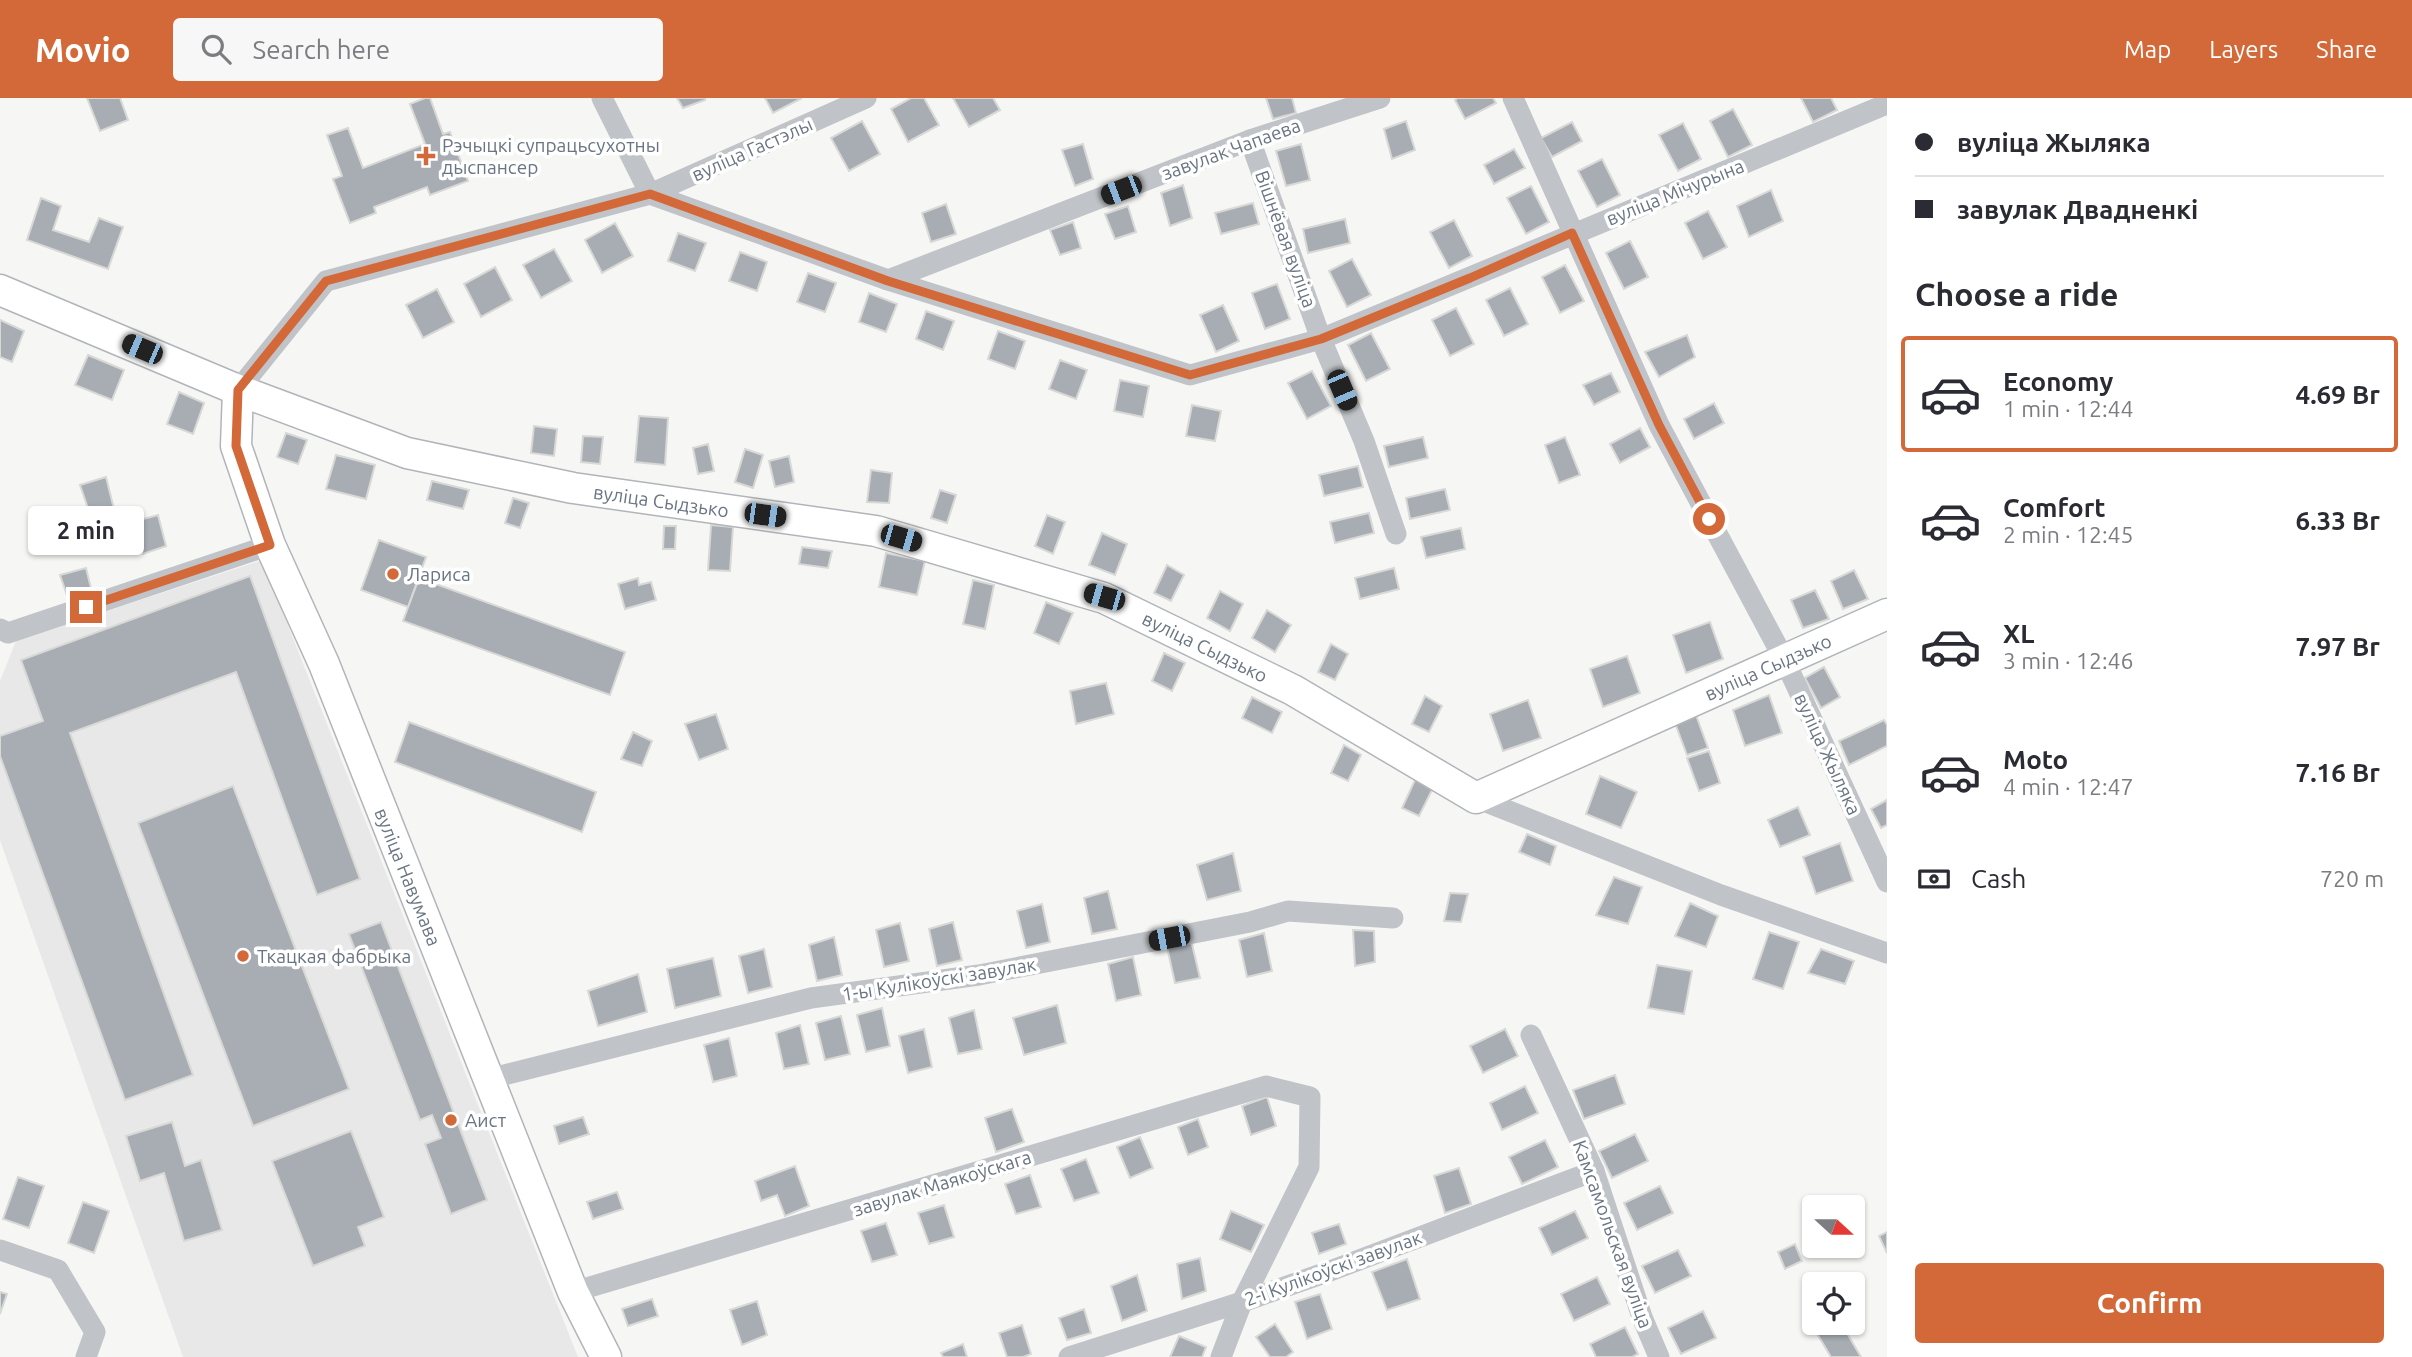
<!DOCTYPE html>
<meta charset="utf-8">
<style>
:root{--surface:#fff;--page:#f7f7f7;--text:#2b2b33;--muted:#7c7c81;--line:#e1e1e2;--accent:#d36938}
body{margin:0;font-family:Ubuntu,sans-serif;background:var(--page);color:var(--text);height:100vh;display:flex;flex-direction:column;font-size:26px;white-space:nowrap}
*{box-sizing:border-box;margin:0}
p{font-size:23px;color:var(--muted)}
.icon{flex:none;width:38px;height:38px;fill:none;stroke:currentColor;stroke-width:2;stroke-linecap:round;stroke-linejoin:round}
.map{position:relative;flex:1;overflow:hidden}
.details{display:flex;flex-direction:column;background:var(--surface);width:525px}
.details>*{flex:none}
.banner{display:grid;align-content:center;height:154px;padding:0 28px;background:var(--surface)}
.needle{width:46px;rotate:111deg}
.buttons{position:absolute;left:1802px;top:1097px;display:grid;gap:14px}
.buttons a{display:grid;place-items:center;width:63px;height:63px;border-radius:7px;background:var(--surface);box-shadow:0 2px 5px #0004;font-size:35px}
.end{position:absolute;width:32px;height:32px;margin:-16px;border:9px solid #d36938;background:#fff;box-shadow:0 0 0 4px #fff}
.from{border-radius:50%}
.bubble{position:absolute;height:49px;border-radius:7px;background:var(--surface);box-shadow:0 2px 5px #0004;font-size:23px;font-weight:700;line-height:49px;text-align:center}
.car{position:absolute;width:21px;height:42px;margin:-21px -10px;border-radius:9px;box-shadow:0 0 5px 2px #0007;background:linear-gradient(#222 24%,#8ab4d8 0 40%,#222 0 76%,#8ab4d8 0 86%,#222 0)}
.banner b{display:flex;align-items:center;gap:24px;height:66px;font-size:26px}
.banner b+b{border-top:2px solid var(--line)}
.banner i{width:18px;height:18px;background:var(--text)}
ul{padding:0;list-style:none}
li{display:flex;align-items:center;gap:21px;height:116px;margin:0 14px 10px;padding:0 14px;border:4px solid transparent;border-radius:7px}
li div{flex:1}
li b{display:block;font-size:26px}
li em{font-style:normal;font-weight:700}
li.on{border-color:var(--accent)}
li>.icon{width:63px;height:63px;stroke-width:1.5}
h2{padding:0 28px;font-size:32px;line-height:84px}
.pay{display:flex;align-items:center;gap:18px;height:77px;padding:0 28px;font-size:26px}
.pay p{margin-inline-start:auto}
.primary-button{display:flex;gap:14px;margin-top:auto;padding:14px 28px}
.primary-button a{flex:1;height:80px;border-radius:7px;background:var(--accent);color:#fff;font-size:28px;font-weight:700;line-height:80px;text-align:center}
header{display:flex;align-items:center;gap:42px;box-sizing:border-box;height:98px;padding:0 35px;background:var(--accent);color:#fff}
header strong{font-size:33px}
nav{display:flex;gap:38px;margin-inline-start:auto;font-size:24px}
.search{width:490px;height:63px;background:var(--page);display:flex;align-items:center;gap:18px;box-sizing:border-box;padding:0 24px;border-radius:7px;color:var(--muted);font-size:26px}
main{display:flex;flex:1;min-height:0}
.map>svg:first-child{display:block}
</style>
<header>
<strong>Movio</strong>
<div class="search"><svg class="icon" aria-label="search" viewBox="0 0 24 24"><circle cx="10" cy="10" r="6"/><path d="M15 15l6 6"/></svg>Search here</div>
<nav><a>Map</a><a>Layers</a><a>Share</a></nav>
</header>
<main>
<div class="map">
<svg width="1887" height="1259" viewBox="0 0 1887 1259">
<rect width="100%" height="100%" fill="#f6f7f4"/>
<polygon fill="#e7e8e7" points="262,462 578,1259 183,1259 0,742 0,583 16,543"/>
<g fill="#a7adb3" stroke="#d8d8d6" stroke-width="2">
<polygon points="87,0 120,0 128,22 100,33"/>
<polygon points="425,0 430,0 443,36 450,34 468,83 430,97 427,89 374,109 376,115 350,125 333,81 342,78 327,37 348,30 363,70 425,46 410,6"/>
<polygon points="677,0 705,0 705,2 683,10"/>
<polygon points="765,0 802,0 773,15"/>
<polygon points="911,0 924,0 939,27 908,44 891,11"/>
<polygon points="953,0 993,0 1000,12 969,29"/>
<polygon points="1266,0 1292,0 1296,15 1273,21"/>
<polygon points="1458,0 1493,0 1496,5 1465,21 1455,2"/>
<polygon points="1801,0 1831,0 1837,12 1813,24"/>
<polygon points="1733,11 1752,47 1728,59 1710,23"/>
<polygon points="862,23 880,56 849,73 831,40"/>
<polygon points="1406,23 1415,52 1392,61 1384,31"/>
<polygon points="1572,24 1582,43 1552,59 1541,40"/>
<polygon points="1683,25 1701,61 1678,73 1659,37"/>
<polygon points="1083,46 1093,81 1075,88 1062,52"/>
<polygon points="1301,46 1310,82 1286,88 1276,53"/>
<polygon points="1514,51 1525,70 1494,86 1484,67"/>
<polygon points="1602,61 1620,97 1597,109 1578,73"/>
<polygon points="1183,87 1192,120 1170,128 1161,95"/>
<polygon points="1531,88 1549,124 1526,136 1507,100"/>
<polygon points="1771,92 1783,123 1749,139 1737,108"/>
<polygon points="41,100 61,108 53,132 89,144 99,120 123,129 108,171 27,142"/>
<polygon points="1253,105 1259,126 1221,136 1215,115"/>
<polygon points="946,106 956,136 931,144 922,115"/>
<polygon points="1128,108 1136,134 1115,141 1105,116"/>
<polygon points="1708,113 1727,149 1703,161 1685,125"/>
<polygon points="1345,121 1350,145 1308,155 1303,131"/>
<polygon points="1454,122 1472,158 1449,170 1430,134"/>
<polygon points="1073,124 1081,150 1060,157 1050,132"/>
<polygon points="615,125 633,158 602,175 585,142"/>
<polygon points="678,135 706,145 695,173 668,163"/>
<polygon points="1630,143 1648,179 1624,191 1606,155"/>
<polygon points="554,151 572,183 541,200 523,167"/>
<polygon points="740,154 767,164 757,193 729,183"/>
<polygon points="1352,161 1371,197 1347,209 1329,173"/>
<polygon points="1565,167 1584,203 1560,215 1542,179"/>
<polygon points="495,169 512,202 481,219 464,186"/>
<polygon points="808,175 836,185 825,214 797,204"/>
<polygon points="1277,186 1290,221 1265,231 1252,195"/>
<polygon points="1510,190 1528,226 1504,238 1486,202"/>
<polygon points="437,191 454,224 423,240 406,207"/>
<polygon points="869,195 897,206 886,234 859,224"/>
<polygon points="1223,207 1239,243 1216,254 1200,217"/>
<polygon points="1456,210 1474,246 1450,258 1432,222"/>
<polygon points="926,213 954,223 943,252 916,241"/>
<polygon points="0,222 24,233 12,264 0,259"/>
<polygon points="998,233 1025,243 1015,271 988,261"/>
<polygon points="1371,235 1390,271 1366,283 1348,247"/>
<polygon points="1687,237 1695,259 1659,279 1645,254"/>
<polygon points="88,257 124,272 112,302 75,287"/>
<polygon points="1060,262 1087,272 1076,301 1049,291"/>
<polygon points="1312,273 1331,308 1307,321 1288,285"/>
<polygon points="1611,275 1620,294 1594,307 1583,287"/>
<polygon points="1120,282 1149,288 1143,319 1114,313"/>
<polygon points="179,294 204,305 193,336 167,326"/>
<polygon points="1714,305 1724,325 1694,341 1684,321"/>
<polygon points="1192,307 1221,313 1215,343 1186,338"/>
<polygon points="639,318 668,320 665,367 635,364"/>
<polygon points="534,328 557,331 554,358 531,355"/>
<polygon points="1640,330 1650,349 1620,365 1610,346"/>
<polygon points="286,335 307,342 298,366 277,359"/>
<polygon points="583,338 603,339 600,366 581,364"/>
<polygon points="1423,339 1428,360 1389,369 1384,348"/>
<polygon points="1565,339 1580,377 1559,385 1545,347"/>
<polygon points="708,346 714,373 698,376 693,350"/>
<polygon points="745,351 763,357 753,390 735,384"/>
<polygon points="336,357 375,367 366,401 326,391"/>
<polygon points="789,358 794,384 775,389 769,363"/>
<polygon points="1358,368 1363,389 1324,398 1319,377"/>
<polygon points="871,372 892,375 889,405 867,404"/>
<polygon points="106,379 114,411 91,419 80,387"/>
<polygon points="432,383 469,392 463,411 427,402"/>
<polygon points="1445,391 1450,412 1410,421 1406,400"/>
<polygon points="940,392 956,397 947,425 931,420"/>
<polygon points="513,400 529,405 520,430 505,425"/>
<polygon points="1369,415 1374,435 1335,445 1330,424"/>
<polygon points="158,417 166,448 143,456 132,424"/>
<polygon points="1047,417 1065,424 1053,456 1035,448"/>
<polygon points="711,427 733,429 730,473 708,472"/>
<polygon points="664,428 676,428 675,451 663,451"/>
<polygon points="1461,430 1465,451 1426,460 1421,439"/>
<polygon points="1102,435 1127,446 1115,477 1089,467"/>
<polygon points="379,442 426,459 408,509 361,492"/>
<polygon points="802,449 832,453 828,470 799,466"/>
<polygon points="886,455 925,463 917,497 879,489"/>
<polygon points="1167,467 1184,477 1171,503 1154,495"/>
<polygon points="86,470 94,502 71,509 60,477"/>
<polygon points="1394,470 1399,491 1360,501 1355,480"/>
<polygon points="1854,472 1868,501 1843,511 1831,483"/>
<polygon points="250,478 360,781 317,797 236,574 70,635 193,977 125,1002 0,658 0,638 43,623 21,562"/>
<polygon points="419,480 625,554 610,597 403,523"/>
<polygon points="638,480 639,487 651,484 656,502 625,511 618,486"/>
<polygon points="973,482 994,487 985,531 963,526"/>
<polygon points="1815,492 1829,521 1803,530 1791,502"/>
<polygon points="1220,493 1243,506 1230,533 1207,520"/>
<polygon points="1046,504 1073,515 1059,546 1034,535"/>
<polygon points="1267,512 1291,527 1275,554 1252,540"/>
<polygon points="1710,524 1723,561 1686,575 1673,537"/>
<polygon points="1331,546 1348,556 1335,582 1318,574"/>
<polygon points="1164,555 1185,565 1172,593 1152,583"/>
<polygon points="1627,558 1640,595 1603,609 1590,571"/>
<polygon points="1824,569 1840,599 1821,610 1805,580"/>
<polygon points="1106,585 1114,616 1076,626 1070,593"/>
<polygon points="1769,597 1782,635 1745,648 1733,612"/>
<polygon points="1425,598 1442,608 1429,634 1412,626"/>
<polygon points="1252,599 1282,614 1272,635 1242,620"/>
<polygon points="1528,602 1541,640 1503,653 1490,616"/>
<polygon points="716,616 728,651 699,662 685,626"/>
<polygon points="1696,617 1708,650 1687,657 1675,625"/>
<polygon points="1884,622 1887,627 1887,648 1849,667 1839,643"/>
<polygon points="409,624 596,694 582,734 395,664"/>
<polygon points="633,634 652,643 642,668 621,661"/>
<polygon points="1344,647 1361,657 1348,683 1331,675"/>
<polygon points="1709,653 1720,685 1699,693 1687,660"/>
<polygon points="1600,678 1637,694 1621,730 1586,716"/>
<polygon points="1415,682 1432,692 1419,718 1402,710"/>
<polygon points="233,688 349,991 253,1028 138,725"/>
<polygon points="1887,702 1887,727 1881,730 1871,711"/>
<polygon points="1798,709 1810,737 1780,749 1768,722"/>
<polygon points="1527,736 1556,748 1550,767 1519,754"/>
<polygon points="1840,745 1853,783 1816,796 1803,759"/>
<polygon points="1233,755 1241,793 1207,802 1197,767"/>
<polygon points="1614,779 1642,789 1628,826 1596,817"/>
<polygon points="1108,793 1117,831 1092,836 1084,800"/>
<polygon points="1450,795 1468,796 1461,824 1444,823"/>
<polygon points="1690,805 1718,818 1706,849 1675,838"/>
<polygon points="1042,806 1050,844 1026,850 1017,813"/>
<polygon points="381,824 487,1102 451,1116 425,1046 441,1040 432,1017 420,1022 349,836"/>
<polygon points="953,824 962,862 937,868 929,831"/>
<polygon points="900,825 909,863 884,869 876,832"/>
<polygon points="1353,832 1374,833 1375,864 1355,868"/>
<polygon points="1769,834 1799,844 1783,891 1753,881"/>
<polygon points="1264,835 1272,873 1247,879 1239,842"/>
<polygon points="834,839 842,877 817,883 809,847"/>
<polygon points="1191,842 1200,880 1175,885 1167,849"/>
<polygon points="764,851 772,889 748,895 739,858"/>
<polygon points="1821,851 1854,863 1845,886 1808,875"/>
<polygon points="1133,859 1141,897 1116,903 1108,866"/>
<polygon points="713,860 721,898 675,910 667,871"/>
<polygon points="1657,867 1692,873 1684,916 1648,910"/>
<polygon points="638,876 647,914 598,928 588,893"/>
<polygon points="1057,907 1066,945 1024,957 1013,920"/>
<polygon points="882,910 890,948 866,954 857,917"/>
<polygon points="974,912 982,951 958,956 949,920"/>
<polygon points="841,918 850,956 825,962 816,925"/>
<polygon points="800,927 809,966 784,971 776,935"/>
<polygon points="924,931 932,969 908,975 899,938"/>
<polygon points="1505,931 1518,958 1483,975 1470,948"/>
<polygon points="729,940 737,978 713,984 704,947"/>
<polygon points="1615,977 1625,1006 1584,1021 1573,992"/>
<polygon points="1525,988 1538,1015 1502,1032 1490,1005"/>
<polygon points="1267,999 1276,1028 1251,1037 1242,1008"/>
<polygon points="1012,1011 1024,1044 996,1054 985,1020"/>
<polygon points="583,1019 589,1036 559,1046 554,1028"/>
<polygon points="1198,1021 1208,1049 1188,1057 1178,1029"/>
<polygon points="172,1024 185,1068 201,1062 222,1132 184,1143 164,1075 140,1083 126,1038"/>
<polygon points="351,1033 384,1119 358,1129 365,1148 313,1168 272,1063"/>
<polygon points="1635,1036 1648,1063 1612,1080 1599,1053"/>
<polygon points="1140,1039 1153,1070 1130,1080 1117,1049"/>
<polygon points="1545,1042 1558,1069 1522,1086 1509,1059"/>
<polygon points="1086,1061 1099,1095 1074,1103 1061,1071"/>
<polygon points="795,1068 809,1108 785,1118 777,1097 761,1103 755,1083"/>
<polygon points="1459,1070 1471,1106 1445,1115 1434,1078"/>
<polygon points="1030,1077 1041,1109 1016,1116 1005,1086"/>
<polygon points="18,1079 44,1088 29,1130 3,1121"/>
<polygon points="1660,1088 1673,1115 1637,1132 1624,1105"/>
<polygon points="617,1094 623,1111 593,1121 587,1104"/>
<polygon points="83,1104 109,1113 94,1155 68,1145"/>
<polygon points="944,1107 954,1139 929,1146 918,1115"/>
<polygon points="1231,1113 1264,1127 1251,1154 1220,1141"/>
<polygon points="1575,1113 1588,1140 1552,1157 1539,1130"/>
<polygon points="886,1125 897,1157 872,1164 861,1133"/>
<polygon points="1339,1126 1346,1146 1319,1156 1312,1135"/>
<polygon points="1887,1134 1887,1155 1879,1138"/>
<polygon points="1795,1146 1802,1163 1785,1171 1778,1154"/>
<polygon points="1678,1152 1691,1178 1655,1195 1642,1168"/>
<polygon points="1200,1160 1206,1193 1182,1201 1177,1166"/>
<polygon points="1407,1161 1420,1201 1387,1212 1372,1174"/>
<polygon points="1137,1177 1147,1213 1122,1223 1111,1188"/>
<polygon points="1597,1179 1610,1206 1574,1223 1561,1196"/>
<polygon points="0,1194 7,1196 0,1216"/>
<polygon points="1320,1196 1332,1231 1307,1241 1295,1204"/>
<polygon points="652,1201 658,1218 628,1228 622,1211"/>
<polygon points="757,1203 767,1237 742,1247 730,1212"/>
<polygon points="1084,1211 1091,1235 1067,1242 1059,1220"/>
<polygon points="1703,1213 1716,1240 1681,1256 1668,1230"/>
<polygon points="1815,1214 1815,1225 1841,1225 1861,1259 1831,1259 1807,1219"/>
<polygon points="1275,1226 1293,1254 1286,1259 1270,1259 1256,1239"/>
<polygon points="1022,1227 1031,1256 1023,1259 1007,1259 999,1235"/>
<polygon points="1625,1229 1638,1256 1632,1259 1596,1259 1590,1246"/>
<polygon points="1179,1238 1206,1249 1202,1259 1170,1259"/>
<polygon points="963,1246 967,1259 943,1259 941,1255"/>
</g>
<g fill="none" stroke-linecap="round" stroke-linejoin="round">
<defs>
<g id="secondary">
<polyline points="0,192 238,292 407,355 573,390 876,433 1104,500 1293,592 1476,700 1887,516"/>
<polyline points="238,292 236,348 270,447 324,566 573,1194 606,1259"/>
</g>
</defs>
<use href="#secondary" stroke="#b1b5ba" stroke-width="33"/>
<g stroke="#c0c3c7" stroke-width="21">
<polyline points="602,0 650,96 888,182 1190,277 1321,241 1887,6"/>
<polyline points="1513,0 1659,327 1784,561 1887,784"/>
<polyline points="1250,42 1321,241 1364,343 1396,436"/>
<polyline points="888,182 1250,42 1380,0"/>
<polyline points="238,292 326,183 650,96 866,0"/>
<polyline points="0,531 8,535 270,447"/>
<polyline points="1476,700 1721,797 1887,855"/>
<polyline points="1531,937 1594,1073 1642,1219 1659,1259"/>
<polyline points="488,981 811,900 979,877 1250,824 1288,813 1393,820"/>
<polyline points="0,1152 58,1172 95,1234 86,1259"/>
<polyline points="573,1194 1266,988 1310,999 1309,1069 1242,1204 1221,1259"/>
<polyline points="1069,1259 1242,1204 1330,1173 1594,1073"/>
</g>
<use href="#secondary" stroke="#fff" stroke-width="30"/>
</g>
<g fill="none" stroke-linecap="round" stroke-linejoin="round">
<polyline stroke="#d36938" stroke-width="9" points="86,509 270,447 236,348 238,292 326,183 650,96 888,183 1190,277 1321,241 1470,180 1572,135 1659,327 1709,421"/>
</g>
<g fill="#d36938" stroke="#fff" stroke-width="2.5">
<path d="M422.5 47.5h7v7h7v7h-7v7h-7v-7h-7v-7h7z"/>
<circle cx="393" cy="476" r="7"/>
<circle cx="243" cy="858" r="7"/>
<circle cx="451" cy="1022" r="7"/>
</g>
<g text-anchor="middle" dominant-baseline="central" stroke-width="7" stroke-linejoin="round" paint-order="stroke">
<g font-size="19" fill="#697582" stroke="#fff" text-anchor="start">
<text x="442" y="47">Рэчыцкі супрацьсухотны<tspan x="442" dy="22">дыспансер</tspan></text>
<text x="407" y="476">Лариса</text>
<text x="257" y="858">Ткацкая фабрыка</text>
<text x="465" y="1022">Аист</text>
</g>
<g font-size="19" fill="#697582" stroke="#fff">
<text transform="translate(752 51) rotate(-24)">вуліца Гастэлы</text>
<text transform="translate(1231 51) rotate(-20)">завулак Чапаева</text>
<text transform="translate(1675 94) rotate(-22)">вуліца Мічурына</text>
<text transform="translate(1286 141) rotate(70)">Вішнёвая вуліца</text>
<text transform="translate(661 403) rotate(8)">вуліца Сыдзько</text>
<text transform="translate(1205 549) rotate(26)">вуліца Сыдзько</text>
<text transform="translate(1768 569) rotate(-24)">вуліца Сыдзько</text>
<text transform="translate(1828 656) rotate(65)">вуліца Жыляка</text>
<text transform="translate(408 779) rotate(68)">вуліца Навумава</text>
<text transform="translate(939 881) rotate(-9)">1-ы Кулікоўскі завулак</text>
<text transform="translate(942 1085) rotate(-17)">завулак Маякоўскага</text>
<text transform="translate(1613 1136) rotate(70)">Камсамольская вуліца</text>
<text transform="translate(1333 1170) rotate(-20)">2-і Кулікоўскі завулак</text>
</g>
</g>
</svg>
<div class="buttons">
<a><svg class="needle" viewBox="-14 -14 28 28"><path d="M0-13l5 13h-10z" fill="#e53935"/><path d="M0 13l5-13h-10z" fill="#7c7c81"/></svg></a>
<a><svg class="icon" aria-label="locate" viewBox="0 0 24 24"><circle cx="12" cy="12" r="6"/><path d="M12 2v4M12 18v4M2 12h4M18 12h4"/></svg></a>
</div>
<i class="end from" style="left:1709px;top:421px"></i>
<i class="end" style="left:86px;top:509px"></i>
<div class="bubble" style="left:28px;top:408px;width:116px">2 min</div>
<i class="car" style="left:1121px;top:92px;rotate:249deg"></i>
<i class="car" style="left:142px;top:251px;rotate:293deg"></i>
<i class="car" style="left:1342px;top:292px;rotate:157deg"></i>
<i class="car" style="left:765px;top:417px;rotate:98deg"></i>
<i class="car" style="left:901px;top:440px;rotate:106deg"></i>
<i class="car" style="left:1104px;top:499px;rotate:286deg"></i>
<i class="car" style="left:1169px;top:840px;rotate:259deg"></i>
</div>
<section class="details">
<div class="banner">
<b><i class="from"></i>вуліца Жыляка</b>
<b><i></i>завулак Двадненкі</b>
</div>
<h2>Choose a ride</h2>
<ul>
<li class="on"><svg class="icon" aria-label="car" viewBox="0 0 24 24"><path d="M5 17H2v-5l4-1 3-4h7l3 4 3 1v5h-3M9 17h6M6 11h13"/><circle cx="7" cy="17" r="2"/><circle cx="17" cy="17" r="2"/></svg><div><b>Economy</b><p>1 min · 12:44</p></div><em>4.69 Br</em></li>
<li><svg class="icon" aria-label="car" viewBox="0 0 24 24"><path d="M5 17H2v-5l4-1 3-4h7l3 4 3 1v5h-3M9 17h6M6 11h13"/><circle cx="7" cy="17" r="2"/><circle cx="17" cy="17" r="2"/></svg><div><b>Comfort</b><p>2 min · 12:45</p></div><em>6.33 Br</em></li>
<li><svg class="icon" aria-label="car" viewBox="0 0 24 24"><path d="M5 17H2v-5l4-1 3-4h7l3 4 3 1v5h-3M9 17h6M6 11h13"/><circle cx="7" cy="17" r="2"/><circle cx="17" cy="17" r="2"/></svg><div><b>XL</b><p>3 min · 12:46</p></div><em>7.97 Br</em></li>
<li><svg class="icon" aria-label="car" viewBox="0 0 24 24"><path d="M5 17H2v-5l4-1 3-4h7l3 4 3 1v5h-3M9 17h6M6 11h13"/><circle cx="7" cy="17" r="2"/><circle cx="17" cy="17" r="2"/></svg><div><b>Moto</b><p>4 min · 12:47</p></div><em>7.16 Br</em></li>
</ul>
<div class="pay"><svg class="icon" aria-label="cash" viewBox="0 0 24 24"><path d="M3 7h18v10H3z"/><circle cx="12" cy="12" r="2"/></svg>Cash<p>720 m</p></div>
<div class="primary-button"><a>Confirm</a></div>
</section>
</main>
